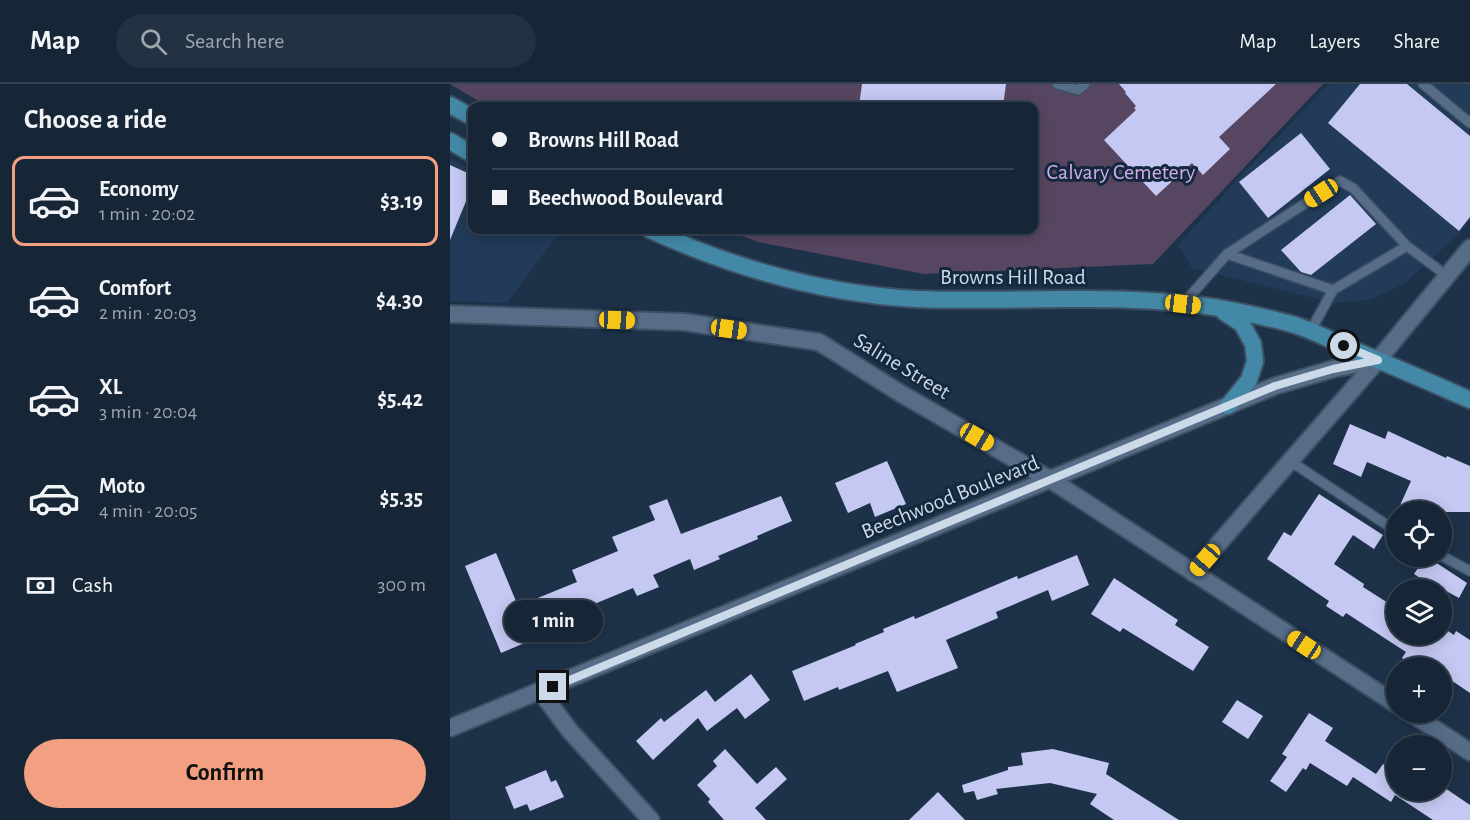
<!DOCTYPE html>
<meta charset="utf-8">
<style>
:root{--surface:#162637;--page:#233242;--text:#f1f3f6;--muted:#9ea5ad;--line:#354352;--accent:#f2a081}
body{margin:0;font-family:"Alegreya Sans",sans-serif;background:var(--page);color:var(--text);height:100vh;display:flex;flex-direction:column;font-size:22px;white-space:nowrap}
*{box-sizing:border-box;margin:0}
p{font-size:20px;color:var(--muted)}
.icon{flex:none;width:33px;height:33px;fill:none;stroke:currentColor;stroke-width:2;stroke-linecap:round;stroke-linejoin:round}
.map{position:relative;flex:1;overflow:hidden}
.details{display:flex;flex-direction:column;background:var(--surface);width:450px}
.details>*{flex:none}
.guide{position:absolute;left:18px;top:18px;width:570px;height:132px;border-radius:12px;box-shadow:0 3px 15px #0003,0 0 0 2px var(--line);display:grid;align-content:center;height:132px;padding:0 24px;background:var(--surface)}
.buttons{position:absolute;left:936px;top:417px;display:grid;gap:12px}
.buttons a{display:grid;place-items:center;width:66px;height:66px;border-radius:50%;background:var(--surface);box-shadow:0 3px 15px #0003,0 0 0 2px var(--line);font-size:30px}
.end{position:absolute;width:27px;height:27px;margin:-14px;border:8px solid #ccd9e8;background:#111;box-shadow:0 0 0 3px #111}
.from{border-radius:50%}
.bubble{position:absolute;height:42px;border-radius:21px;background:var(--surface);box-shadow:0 3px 15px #0003,0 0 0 2px var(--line);font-size:20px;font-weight:600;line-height:42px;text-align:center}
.car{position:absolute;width:18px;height:36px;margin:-18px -9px;border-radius:8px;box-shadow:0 0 4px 2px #0007;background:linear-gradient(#f5c518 24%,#345 0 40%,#f5c518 0 76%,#345 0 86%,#f5c518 0)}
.guide b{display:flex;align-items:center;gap:21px;height:57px;font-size:22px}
.guide b+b{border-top:2px solid var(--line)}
.guide i{width:15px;height:15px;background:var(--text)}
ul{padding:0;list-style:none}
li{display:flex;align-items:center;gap:18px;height:90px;margin:0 12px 9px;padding:0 12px;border:3px solid transparent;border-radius:12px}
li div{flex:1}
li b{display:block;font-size:22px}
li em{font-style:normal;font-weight:600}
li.on{border-color:var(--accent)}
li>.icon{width:54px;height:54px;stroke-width:1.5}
h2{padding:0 24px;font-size:27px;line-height:72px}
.pay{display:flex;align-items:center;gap:15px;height:66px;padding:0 24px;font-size:22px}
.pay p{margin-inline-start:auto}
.button{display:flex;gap:12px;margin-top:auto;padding:12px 24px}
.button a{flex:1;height:69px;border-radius:36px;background:var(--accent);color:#111;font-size:24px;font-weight:600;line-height:69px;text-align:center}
header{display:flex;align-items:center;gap:36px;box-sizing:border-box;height:84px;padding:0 30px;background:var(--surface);border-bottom:2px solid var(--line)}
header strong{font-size:28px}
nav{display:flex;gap:33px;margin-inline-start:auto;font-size:21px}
.search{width:420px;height:54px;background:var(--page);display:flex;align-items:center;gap:15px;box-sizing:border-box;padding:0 21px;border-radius:33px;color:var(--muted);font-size:22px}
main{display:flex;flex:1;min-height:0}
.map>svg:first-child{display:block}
</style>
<header>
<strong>Map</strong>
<div class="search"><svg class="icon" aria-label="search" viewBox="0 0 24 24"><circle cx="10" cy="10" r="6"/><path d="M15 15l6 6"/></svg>Search here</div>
<nav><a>Map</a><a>Layers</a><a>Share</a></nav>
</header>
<main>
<section class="details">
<h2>Choose a ride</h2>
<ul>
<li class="on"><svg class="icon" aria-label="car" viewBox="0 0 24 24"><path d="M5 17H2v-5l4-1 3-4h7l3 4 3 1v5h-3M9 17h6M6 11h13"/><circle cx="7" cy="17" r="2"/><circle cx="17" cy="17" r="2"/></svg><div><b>Economy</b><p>1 min · 20:02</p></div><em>$3.19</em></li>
<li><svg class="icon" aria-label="car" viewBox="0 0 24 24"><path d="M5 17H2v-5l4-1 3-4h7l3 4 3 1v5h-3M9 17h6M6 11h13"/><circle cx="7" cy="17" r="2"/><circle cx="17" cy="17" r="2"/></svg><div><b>Comfort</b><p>2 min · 20:03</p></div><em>$4.30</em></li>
<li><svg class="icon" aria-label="car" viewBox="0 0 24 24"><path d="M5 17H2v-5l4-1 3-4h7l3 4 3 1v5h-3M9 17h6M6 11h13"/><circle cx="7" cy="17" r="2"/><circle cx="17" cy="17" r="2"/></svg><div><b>XL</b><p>3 min · 20:04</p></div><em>$5.42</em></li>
<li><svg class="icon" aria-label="car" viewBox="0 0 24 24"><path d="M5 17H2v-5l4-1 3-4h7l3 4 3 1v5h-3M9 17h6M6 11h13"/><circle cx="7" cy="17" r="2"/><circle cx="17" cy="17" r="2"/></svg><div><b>Moto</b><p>4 min · 20:05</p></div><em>$5.35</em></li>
</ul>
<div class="pay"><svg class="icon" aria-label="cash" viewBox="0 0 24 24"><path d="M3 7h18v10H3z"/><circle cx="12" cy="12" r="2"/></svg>Cash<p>300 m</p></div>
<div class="button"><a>Confirm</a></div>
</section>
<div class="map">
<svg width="1020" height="736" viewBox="0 0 1020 736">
<rect width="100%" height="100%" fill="#1d3249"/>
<g fill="#223b58">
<polygon points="879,0 1020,0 1020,135 1005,153 954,200 920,216 884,219 742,184 728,161 798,84"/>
<polygon points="0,74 22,86 22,146 111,146 57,219 0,217"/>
</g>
<polygon fill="#574661" points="0,0 873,0 703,180 474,190 308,158 276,146 584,146 584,22 37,22"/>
<g fill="#c5c8f2">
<polygon points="412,0 556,0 553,22 409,22"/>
<polygon points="669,0 826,0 769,53 780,65 753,91 742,79 706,112 654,56 686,26 684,24 686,22 675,9 676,8"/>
<polygon points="910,0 957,0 1020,52 1020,133 1009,147 878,39"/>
<polygon points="851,49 880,85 818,134 789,98"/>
<polygon points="0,81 22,91 22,117 17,115 0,156"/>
<polygon points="900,111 926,140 861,191 851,188 831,166"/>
<polygon points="900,340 935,355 938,347 996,374 997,372 1020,382 1020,428 947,428 961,397 917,378 911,393 883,380"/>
<polygon points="437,377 456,420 425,433 420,419 398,429 385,399"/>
<polygon points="869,410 933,451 924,465 903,451 884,480 914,500 913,503 946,524 946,550 992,550 992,543 1004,551 1006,547 1020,556 1020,609 992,590 992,584 967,584 952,574 956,568 896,529 893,533 876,522 879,517 817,475 834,448 841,452"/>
<polygon points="331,412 342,437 307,452 308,455 268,472 270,475 244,486 240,475 203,491 209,503 187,512 183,504 125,528 79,548 82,556 51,569 15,482 46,469 68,522 127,498 122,486 168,467 162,453 205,436 199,422 217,415 231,450"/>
<polygon points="627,471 639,501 602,517 598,506 546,528 548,534 496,556 508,584 447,608 438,587 389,606 388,603 354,617 342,587 406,561 405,560 434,548 433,545 464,532 465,535 567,492 568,495"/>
<polygon points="976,472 1017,499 1009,514 985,501 984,503 964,490"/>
<polygon points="664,494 728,536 725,541 759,563 743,587 673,544 670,548 641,530"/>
<polygon points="301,590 320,616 295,635 287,624 257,647 248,634 203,676 186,657 211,634 214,638 256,606 265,618"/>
<polygon points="787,616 813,632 798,655 772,638"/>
<polygon points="859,629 883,644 875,657 926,690 933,680 946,689 946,706 992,706 992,702 1020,721 1020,736 983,736 945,711 941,718 903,693 897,702 860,679 856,686 853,684 836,708 820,697 837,673 832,670"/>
<polygon points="275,665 307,700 326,683 337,695 305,724 316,736 274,736 258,718 260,715 247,701 267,682 263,677"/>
<polygon points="603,665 659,679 656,690 729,736 664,736 640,720 647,710 600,699 546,705 548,710 527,716 524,707 514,709 512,701 558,686 558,683 573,681 571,669"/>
<polygon points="96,686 101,698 106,696 114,713 80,727 77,720 64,725 55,703"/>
<polygon points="488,708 515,736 459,736"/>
</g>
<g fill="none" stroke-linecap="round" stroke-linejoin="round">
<defs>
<g id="service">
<polyline points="607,0 628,6 635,0"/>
<polyline points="973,0 1020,39"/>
<polyline points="777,170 883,206"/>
<polyline points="733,220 777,170 890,97 903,104 957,162 997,192"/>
<polyline points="860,248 883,206 957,162"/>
<polyline points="840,377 946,447"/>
<polyline points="992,472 1020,487"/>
</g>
<g id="minor">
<polyline points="0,230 234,238 369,258 450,309 601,396 946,620"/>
<polyline points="743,489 928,276"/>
<polyline points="91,608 120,647 201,736"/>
<polyline points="959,628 1020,668"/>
</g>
<polyline id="tertiary" points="0,644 825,302 883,285 928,276"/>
<polyline id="secondary" points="928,276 1020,164"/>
<g id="primary">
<polyline points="0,21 22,33"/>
<polyline points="0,57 22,70"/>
<path d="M200 146C284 184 373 210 466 215 567 219 669 208 770 224 795 229 821 234 845 241 863 247 881 256 899 264 940 281 980 298 1020 316"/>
<polyline points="774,228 792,240 803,260 805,277 799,296 778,322"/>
</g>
</defs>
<use href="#service" stroke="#3d4f62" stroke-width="12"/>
<use href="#minor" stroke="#3d4f62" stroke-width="20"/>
<use href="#tertiary" stroke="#3d4f62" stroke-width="20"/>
<use href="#secondary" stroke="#3d4f62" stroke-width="20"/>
<use href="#primary" stroke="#3d4f62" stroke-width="20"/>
<use href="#service" stroke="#566c87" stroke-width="9"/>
<use href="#minor" stroke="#566c87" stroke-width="16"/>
<use href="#tertiary" stroke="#566c87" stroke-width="16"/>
<use href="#secondary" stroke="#566c87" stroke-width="16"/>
<use href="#primary" stroke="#4389a7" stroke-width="16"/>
</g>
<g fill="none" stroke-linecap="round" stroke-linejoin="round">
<polyline stroke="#ccd9e8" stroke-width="8" points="103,603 825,302 883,285 928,276 894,262"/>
</g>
<g text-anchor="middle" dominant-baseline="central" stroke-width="6" stroke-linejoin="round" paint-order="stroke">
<g font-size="22" fill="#d2aee9" stroke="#14283e">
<text x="671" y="88">Calvary Cemetery</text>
</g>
<g font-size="22" fill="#ccd9e8" stroke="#14283e">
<text x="563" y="193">Browns Hill Road</text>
<text transform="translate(452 282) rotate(31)">Saline Street</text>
<text transform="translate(500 413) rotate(-22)">Beechwood Boulevard</text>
</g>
</g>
</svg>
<div class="buttons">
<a><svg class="icon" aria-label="locate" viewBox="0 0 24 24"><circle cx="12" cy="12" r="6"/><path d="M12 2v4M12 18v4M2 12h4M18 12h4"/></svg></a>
<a><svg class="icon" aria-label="layers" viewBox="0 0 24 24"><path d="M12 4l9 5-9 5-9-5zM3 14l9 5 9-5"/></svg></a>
<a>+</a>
<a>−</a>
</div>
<i class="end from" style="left:894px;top:262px"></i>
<i class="end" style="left:103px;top:603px"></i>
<div class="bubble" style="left:54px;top:516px;width:99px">1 min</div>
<i class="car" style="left:871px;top:109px;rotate:237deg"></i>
<i class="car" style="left:733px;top:220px;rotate:97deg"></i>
<i class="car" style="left:167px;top:236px;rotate:92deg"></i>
<i class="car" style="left:279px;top:245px;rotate:98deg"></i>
<i class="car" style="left:527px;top:353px;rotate:120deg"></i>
<i class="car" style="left:755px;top:476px;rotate:221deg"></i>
<i class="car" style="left:854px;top:561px;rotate:303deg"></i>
<div class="guide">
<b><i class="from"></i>Browns Hill Road</b>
<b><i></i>Beechwood Boulevard</b>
</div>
</div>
</main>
